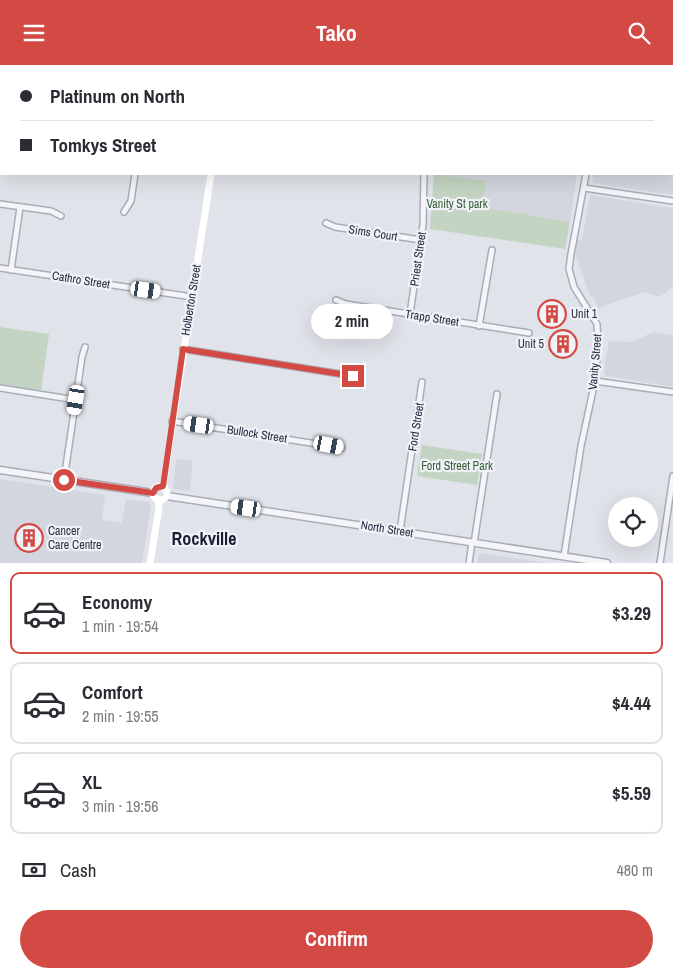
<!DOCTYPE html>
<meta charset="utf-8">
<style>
:root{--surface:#fff;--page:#f7f7f7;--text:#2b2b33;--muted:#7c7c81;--line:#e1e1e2;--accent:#d34943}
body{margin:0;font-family:"Archivo Narrow",sans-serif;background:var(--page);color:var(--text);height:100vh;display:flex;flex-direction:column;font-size:19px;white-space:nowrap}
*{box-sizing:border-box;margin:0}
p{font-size:16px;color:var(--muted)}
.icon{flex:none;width:28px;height:28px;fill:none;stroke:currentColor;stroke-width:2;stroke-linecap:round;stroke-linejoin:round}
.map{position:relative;height:498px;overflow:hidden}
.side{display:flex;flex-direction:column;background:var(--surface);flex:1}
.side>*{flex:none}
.hud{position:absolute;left:0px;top:0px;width:674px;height:110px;box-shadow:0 5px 20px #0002;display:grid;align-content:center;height:110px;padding:0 20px;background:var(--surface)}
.fabs{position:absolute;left:608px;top:432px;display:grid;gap:10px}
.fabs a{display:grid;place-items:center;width:50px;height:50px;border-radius:50%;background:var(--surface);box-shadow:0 5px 20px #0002;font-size:25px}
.end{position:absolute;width:22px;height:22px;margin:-11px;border:6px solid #d34943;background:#fff;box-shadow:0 0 0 2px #fff}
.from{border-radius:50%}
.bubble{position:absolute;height:35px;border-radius:18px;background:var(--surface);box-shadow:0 5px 20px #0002;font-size:16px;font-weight:700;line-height:35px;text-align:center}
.car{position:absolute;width:15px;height:30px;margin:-15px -8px;border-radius:6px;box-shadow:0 0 4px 1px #0007;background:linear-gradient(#fff 24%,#345 0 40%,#fff 0 76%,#345 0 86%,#fff 0)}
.hud b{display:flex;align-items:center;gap:18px;height:48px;font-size:19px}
.hud b+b{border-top:1px solid var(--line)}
.hud i{width:12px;height:12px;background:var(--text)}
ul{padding:9px 0 0;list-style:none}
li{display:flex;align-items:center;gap:15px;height:82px;margin:0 10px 8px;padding:0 10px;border:2px solid var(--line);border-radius:10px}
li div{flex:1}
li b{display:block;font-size:19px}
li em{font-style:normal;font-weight:700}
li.on{border-color:var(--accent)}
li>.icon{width:45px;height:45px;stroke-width:1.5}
.pay{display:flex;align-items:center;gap:12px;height:55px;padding:0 20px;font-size:19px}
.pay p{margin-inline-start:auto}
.primary-button{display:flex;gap:10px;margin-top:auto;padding:10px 20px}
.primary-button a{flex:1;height:58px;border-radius:30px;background:var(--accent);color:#fff;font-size:20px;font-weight:700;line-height:58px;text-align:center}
header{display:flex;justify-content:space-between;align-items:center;height:65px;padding:0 20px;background:var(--accent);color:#fff;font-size:22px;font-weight:700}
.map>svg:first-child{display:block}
</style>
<header><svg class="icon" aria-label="menu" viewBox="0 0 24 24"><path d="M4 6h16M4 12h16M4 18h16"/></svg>Tako<svg class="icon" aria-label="search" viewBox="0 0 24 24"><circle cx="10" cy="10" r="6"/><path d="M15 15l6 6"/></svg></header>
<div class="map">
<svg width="673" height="498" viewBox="0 0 673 498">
<rect width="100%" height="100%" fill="#e1e3ea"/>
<g fill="#d3d5df">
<polygon points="449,0 557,0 564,1 449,1"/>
<polygon points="673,27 673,130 592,118 593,109 672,109"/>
<polygon points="438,109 577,109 570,157 482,142 485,116"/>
<polygon points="590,130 673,143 673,222 659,232 644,227 598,243 594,232 590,231 576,191 576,175 582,175"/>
<polygon points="653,267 673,270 673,322 605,311 604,305 609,276 632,277"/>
<polygon points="176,394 193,396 190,426 174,424 173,422"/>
<polygon points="0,414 105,430 102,455 122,458 126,434 148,437 151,441 142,498 0,498"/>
<polygon points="482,488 546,498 477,498 478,492"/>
</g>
<g fill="#c3d4c2">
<polygon points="434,109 486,116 483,142 570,157 565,184 430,164"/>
<polygon points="0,262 49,269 41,326 0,319"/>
<polygon points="422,380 482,389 477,420 417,411"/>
</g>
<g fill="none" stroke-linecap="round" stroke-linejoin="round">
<defs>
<g id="minor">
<polyline points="301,1 301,0"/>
<polyline points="370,1 370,0"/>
<polyline points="442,1 442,0"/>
<polyline points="603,1 603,0"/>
<polyline points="0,63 1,63"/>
<polyline points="584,123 673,136"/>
<polyline points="0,139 51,146 61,151"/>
<polyline points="124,147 131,136 135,109"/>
<polyline points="326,158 335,162 421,175"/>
<polyline points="0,203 192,232"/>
<polyline points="11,205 20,142"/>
<polyline points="336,235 346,239 529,268"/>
<polyline points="410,249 423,160 424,109"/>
<polyline points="479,261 492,185"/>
<polyline points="183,284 353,311"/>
<polyline points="595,316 673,327"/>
<polyline points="0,323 76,335"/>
<polyline points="172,356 342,383"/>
<polyline points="64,415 82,292 85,282"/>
<polyline points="400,466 422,317"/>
<polyline points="474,478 497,329"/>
<polyline points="564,491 581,381 595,316 598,280 597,259 574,222 569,204 571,189 586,109"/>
<polyline points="469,498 472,477"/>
<polyline points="660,498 673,411"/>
</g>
<g id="tertiary">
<polyline points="0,405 153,428"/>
<polyline points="167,431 607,498"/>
</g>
</defs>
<use href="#minor" stroke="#aaacb8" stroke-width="8"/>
<use href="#tertiary" stroke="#aaacb8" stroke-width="9"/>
<use href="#minor" stroke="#f4f5f8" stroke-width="5"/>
<use href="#tertiary" stroke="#f4f5f8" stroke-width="6"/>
<g stroke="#fff" stroke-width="7">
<polyline points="228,1 229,0"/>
<polyline points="163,421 211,109"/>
<circle cx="160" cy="428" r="7"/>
<polyline points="150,498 159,443 158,434"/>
</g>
</g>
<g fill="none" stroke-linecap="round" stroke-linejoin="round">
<polyline stroke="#d34943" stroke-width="6" points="64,415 153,428 156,423 163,421 183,284 353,311"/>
</g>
<defs>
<symbol id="building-ring" viewBox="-11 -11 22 22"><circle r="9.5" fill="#f1f2f8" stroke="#d34943" stroke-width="1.5"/><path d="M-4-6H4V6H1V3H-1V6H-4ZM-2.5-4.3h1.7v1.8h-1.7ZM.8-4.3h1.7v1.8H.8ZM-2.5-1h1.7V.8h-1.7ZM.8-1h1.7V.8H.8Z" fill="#d34943"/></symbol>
</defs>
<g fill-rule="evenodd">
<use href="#building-ring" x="536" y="233" width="32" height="32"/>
<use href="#building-ring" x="547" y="263" width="32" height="32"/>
<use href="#building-ring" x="13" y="457" width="32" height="32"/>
</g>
<g text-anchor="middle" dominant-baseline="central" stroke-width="4.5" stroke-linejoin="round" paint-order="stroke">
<g font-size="12" fill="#365f36" stroke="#f1f2f8">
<text x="457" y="139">Vanity St park</text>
<text x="457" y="401">Ford Street Park</text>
</g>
<g font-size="12" fill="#292d43" stroke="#f1f2f8">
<text transform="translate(373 168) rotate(9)">Sims Court</text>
<text transform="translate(418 194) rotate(-82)">Priest Street</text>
<text transform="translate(81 215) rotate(9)">Cathro Street</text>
<text transform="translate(191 235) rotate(-81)">Holberton Street</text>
<text transform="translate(432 253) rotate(9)">Trapp Street</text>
<text transform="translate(595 297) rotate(-85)">Vanity Street</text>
<text transform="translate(416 362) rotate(-81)">Ford Street</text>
<text transform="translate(257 369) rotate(9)">Bullock Street</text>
<text transform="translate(387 464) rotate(9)">North Street</text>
</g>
<g font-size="12" fill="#292d43" stroke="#f1f2f8" text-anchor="start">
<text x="571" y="249">Unit 1</text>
<text x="544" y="279" text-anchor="end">Unit 5</text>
<text x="48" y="466">Cancer<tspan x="48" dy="14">Care Centre</tspan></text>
</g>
<g font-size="18" font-weight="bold" fill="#1b1e33" stroke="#f1f2f8">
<text x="204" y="473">Rockville</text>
</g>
</g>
</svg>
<div class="fabs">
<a><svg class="icon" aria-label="locate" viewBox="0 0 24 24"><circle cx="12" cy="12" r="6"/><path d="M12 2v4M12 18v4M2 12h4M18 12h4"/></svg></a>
</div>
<i class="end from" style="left:64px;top:415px"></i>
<i class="end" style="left:353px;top:311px"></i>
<div class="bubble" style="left:311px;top:239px;width:82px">2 min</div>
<i class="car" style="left:146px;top:225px;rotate:98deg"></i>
<i class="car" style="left:76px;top:335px;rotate:189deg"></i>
<i class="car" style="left:199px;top:360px;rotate:278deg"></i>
<i class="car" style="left:329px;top:380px;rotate:101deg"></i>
<i class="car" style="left:246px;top:443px;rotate:278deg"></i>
<div class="hud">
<b><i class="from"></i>Platinum on North</b>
<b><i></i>Tomkys Street</b>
</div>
</div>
<section class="side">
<ul>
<li class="on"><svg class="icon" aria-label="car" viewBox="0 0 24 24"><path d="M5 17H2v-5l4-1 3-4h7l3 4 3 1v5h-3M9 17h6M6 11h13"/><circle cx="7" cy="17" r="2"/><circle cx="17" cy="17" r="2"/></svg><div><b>Economy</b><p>1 min · 19:54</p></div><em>$3.29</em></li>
<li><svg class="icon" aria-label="car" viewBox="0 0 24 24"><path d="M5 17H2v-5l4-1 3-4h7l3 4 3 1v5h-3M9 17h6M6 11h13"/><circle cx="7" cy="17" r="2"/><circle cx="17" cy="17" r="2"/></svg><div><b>Comfort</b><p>2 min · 19:55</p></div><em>$4.44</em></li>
<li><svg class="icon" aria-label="car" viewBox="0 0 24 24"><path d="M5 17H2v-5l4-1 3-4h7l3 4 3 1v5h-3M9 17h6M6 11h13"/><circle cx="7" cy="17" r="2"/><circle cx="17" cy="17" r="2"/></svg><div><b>XL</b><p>3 min · 19:56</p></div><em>$5.59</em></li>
</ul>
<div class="pay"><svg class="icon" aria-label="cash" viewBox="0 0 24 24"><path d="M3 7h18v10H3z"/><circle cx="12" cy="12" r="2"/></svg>Cash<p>480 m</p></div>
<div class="primary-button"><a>Confirm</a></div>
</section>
